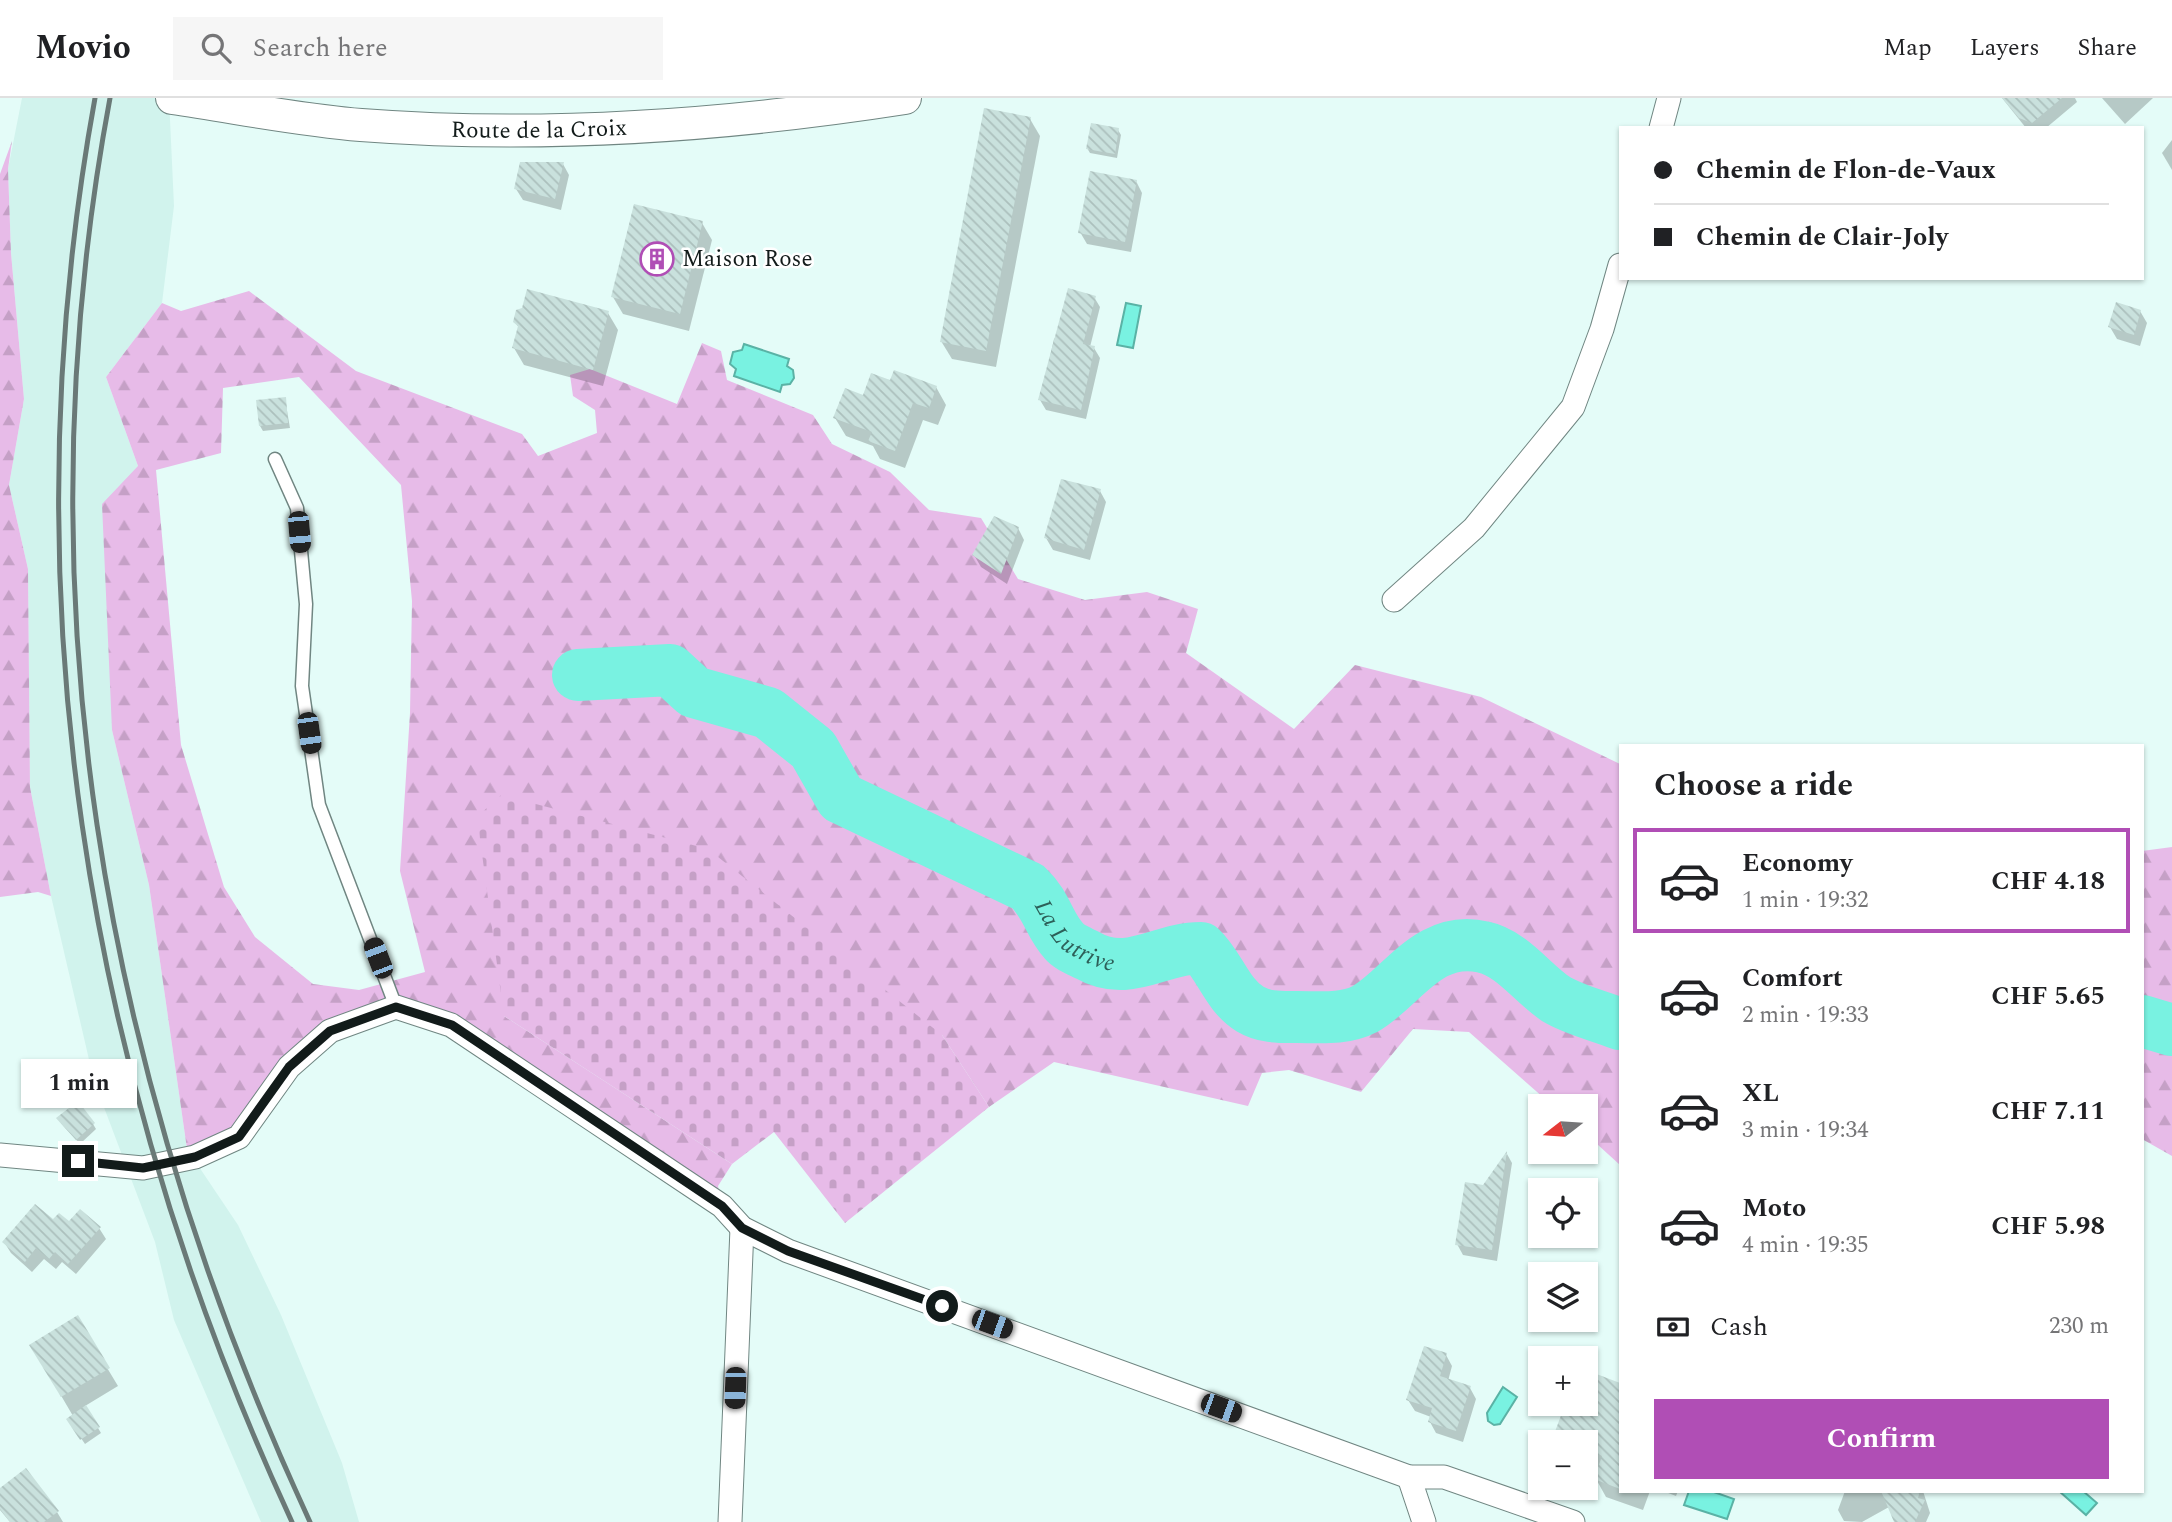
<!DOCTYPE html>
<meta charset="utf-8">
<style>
:root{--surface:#fff;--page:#f6f6f6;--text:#202124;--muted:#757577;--line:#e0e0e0;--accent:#b04eb5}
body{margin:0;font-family:Spectral,serif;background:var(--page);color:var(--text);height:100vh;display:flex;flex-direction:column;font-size:26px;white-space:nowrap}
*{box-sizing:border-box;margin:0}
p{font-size:23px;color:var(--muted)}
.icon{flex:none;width:38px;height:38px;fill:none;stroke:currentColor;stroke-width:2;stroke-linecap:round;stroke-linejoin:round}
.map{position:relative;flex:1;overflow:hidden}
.side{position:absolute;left:1619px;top:646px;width:525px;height:749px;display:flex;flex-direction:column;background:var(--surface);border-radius:0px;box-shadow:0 2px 5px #0004}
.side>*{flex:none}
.top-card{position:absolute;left:1619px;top:28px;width:525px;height:154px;border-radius:0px;box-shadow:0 2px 5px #0004;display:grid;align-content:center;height:154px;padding:0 35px;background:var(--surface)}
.needle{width:46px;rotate:253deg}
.controls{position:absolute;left:1528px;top:996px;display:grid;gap:14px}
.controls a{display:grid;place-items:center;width:70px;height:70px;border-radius:0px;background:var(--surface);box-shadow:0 2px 5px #0004;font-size:35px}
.end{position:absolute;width:32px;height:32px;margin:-16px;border:9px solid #121b1a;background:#fff;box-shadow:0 0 0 4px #fff}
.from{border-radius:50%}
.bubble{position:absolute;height:49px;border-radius:0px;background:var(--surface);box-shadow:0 2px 5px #0004;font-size:23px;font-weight:700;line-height:49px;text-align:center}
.car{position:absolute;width:21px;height:42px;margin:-21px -10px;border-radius:9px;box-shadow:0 0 5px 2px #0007;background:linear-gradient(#222 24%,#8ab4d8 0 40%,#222 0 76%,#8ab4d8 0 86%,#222 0)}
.top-card b{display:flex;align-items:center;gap:24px;height:66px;font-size:26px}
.top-card b+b{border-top:2px solid var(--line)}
.top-card i{width:18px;height:18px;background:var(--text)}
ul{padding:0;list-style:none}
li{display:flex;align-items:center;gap:21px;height:105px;margin:0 14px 10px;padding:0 21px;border:4px solid transparent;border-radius:0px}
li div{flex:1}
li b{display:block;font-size:26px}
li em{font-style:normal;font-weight:700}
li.active{border-color:var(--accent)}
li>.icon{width:63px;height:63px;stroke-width:1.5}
h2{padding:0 35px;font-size:32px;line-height:84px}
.pay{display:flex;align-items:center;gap:18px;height:77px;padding:0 35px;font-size:26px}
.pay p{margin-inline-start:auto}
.cta{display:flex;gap:14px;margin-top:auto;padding:14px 35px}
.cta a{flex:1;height:80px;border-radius:0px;background:var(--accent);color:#fff;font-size:28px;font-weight:700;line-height:80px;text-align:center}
header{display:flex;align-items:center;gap:42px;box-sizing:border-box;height:98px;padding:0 35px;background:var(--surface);border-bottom:2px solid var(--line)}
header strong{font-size:33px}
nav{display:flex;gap:38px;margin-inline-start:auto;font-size:24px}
.search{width:490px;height:63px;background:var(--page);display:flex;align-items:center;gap:18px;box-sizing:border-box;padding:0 24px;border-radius:0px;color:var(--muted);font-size:26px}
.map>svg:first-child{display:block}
</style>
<header>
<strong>Movio</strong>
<div class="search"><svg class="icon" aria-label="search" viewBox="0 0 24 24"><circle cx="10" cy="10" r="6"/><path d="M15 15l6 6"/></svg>Search here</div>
<nav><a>Map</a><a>Layers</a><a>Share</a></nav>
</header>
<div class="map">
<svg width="2172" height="1424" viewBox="0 0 2172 1424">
<defs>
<pattern id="forest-firs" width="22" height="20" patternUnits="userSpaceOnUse" patternTransform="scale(1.75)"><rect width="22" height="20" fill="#e7bbe8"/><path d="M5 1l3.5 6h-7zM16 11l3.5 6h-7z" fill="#c5a0c6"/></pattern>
<pattern id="cemetery-stones" width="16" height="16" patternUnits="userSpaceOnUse" patternTransform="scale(1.75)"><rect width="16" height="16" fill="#e7bbe8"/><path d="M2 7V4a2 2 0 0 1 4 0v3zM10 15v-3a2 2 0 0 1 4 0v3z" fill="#c5a0c6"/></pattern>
<pattern id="building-back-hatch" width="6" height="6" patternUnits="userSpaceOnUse" patternTransform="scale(1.75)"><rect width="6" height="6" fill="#c9e1dd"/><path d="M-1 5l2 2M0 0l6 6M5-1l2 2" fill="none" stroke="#acc0bd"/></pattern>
</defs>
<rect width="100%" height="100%" fill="#e4fcf8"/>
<polygon fill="#d1f3ed" points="22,0 169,0 174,108 162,205 106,279 138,368 112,632 149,787 187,1051 238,1127 281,1217 342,1365 359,1424 261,1424 174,1222 155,1144 94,983 51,798 30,689 28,471 9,387 24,301 11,155 8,71"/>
<g fill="url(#forest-firs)" fill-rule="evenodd">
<polygon points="12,43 8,71 11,155 24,301 9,387 28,471 30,689 51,798 38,794 0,799 0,76"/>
<path d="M249 193 356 273 522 336 538 358 597 335 595 312 573 298 570 277 590 271 677 306 702 245 721 253 727 282 813 317 832 346 890 374 929 412 981 420 1018 481 1085 502 1147 494 1198 511 1186 555 1294 631 1355 567 1481 599 1620 666V1067L1586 1036V1008H1553L1469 934 1413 931 1361 994 1289 972 1262 975 1248 1008 1054 964 989 1009 942 937 504 918 732 1066 718 1088 722 1108 452 927 397 909 330 933 239 1039 187 1051 149 787 112 632 102 406 138 368 106 279 162 205 181 213ZM299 279 401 387 412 503 410 615 400 773 425 874 359 892 313 886 255 839 224 789 181 647 156 372 221 355 223 290Z"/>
<polygon points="2172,749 2172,1058 2142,1041 2142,753"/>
</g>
<polygon fill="url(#cemetery-stones)" points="501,697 708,751 942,937 989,1009 845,1125 774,1034 732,1066 504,918 477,719"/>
<g fill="#79f2e1" stroke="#5ab2a5" stroke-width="2">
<polygon points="1126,205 1141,208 1133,250 1117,247"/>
<polygon points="744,246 789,261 787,268 793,272 794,280 790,286 782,287 780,294 734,278 736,271 730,266 733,254 742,252"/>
<polygon points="1503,1289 1517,1299 1500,1326 1494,1327 1488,1323 1487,1315"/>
<polygon points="1689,1393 1711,1393 1734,1401 1727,1421 1684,1407"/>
<polygon points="2059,1393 2083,1393 2097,1405 2086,1417"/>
</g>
<g fill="#0003">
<polygon points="2002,0 2075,0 2077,4 2046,30 2026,30"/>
<polygon points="2102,0 2153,0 2125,26"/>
<polygon points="1030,21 1040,38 996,269 952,261 941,243"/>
<polygon points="1118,32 1121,37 1117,60 1090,55 1087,50"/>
<polygon points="2172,42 2172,72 2162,55"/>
<polygon points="563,66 569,77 561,112 523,102 516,91"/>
<polygon points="1136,83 1142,95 1131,154 1087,146 1080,134"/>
<polygon points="702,125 712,142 689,233 623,216 613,199"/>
<polygon points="1094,199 1100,209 1090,249 1094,250 1100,260 1086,321 1046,312 1040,302 1054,241"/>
<polygon points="2140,213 2147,225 2140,248 2117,241 2110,229"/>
<polygon points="608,215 618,232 603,288 524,267 514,250 519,230 515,224"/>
<polygon points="891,285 936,289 946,307 938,327 923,322 905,370 880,361 873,348 846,338 835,320 864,299"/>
<polygon points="285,301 290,330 263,333 260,328"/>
<polygon points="1100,393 1106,404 1090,462 1053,452 1046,440"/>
<polygon points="1018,430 1024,442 1007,486 981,469 974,457"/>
<polygon points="61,1025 93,1026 96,1031 80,1046"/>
<polygon points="1507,1056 1512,1065 1497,1163 1463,1157 1457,1146 1484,1089"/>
<polygon points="53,1124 99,1130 106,1141 76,1176 62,1164 56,1171 44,1161 32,1174 11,1155 4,1144"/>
<polygon points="77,1220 118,1288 85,1308 101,1335 85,1346 68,1321 73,1318 32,1248"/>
<polygon points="1446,1257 1452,1268 1448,1283 1470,1290 1476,1301 1463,1344 1436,1335 1430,1324 1431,1319 1415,1313 1408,1302"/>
<polygon points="1589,1275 1620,1286 1620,1393 1650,1393 1643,1412 1606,1399 1596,1381 1600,1370 1586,1365 1586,1344 1557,1344 1554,1339 1573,1318 1577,1306 1586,1306"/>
<polygon points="0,1392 57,1414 63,1424 10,1424 0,1412"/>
<polygon points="1663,1393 1678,1393 1676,1398"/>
<polygon points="1845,1393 1923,1393 1930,1415 1926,1424 1897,1424 1889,1409 1862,1424 1844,1423 1838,1412"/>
</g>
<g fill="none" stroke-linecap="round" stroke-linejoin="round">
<g stroke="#79f2e1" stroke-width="52">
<path id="s1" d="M578 577 670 572 694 594 768 615 813 651 841 700 1028 789C1047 807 1049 827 1064 843 1069 849 1079 853 1087 857 1129 881 1159 850 1201 850 1220 868 1227 897 1250 911 1265 920 1281 919 1297 919 1319 919 1344 922 1365 911 1401 891 1428 836 1483 849 1512 855 1532 885 1556 901 1574 912 1600 918 1620 926"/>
<polyline points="2142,923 2172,932"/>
</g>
</g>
<g fill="url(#building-back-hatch)">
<polygon points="2002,0 2062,0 2032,25 2019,20"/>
<polygon points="984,10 1031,19 986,253 940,244"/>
<polygon points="1091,25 1119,30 1115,56 1086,51"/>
<polygon points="520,64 564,64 555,101 514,91"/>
<polygon points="1090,73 1137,82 1125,144 1078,135"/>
<polygon points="634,106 703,123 680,216 611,199"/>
<polygon points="1068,190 1096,198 1083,246 1095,248 1081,312 1038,302"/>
<polygon points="527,191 609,213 593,272 512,250 518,228 513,224 516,212 522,210"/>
<polygon points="2116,204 2141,212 2134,237 2108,229"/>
<polygon points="894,272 937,288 929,310 913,305 895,353 868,343 872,334 833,320 845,290 863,297 871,275 890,282"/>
<polygon points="286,299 288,325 259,328 256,302"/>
<polygon points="1061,381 1101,391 1084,452 1044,440"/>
<polygon points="994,418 1019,429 1001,476 972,457"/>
<polygon points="78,1003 95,1025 76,1042 56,1020"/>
<polygon points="1507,1053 1492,1152 1455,1147 1465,1084 1483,1087"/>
<polygon points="35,1106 53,1121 59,1115 69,1123 80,1111 101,1129 68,1166 55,1154 49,1161 36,1150 25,1164 2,1144"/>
<polygon points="78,1217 110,1270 61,1299 29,1247"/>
<polygon points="1424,1248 1447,1255 1440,1278 1471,1288 1456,1333 1428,1324 1432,1310 1406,1302"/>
<polygon points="1586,1272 1620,1285 1620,1391 1594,1381 1602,1358 1586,1352 1586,1344 1565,1344 1553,1339 1563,1312 1572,1315 1576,1306 1586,1306"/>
<polygon points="86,1307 100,1329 80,1342 66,1321"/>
<polygon points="26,1370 59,1413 44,1424 10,1424 0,1411 0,1390"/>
<polygon points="1881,1393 1920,1393 1918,1400 1925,1402 1915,1424 1894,1424"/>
</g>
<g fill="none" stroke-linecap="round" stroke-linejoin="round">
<defs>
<polyline id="lane" points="275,361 297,410 306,506 302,588 319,707 396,909"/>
<g id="street">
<polyline points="1661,30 1669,0"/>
<polyline points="1394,502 1474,430 1573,309 1602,231 1620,167"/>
<polyline points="0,1057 143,1070 195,1059 239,1039 289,969 330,933 396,909 451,927 722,1108 742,1130 788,1153 1409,1379 1444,1379 1573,1424"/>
<polyline points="1409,1379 1424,1424"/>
<polyline points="730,1424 742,1130"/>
</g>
<g id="secondary">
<path id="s2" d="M172 0C235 9 298 22 361 27 543 41 725 28 905 0"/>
</g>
</defs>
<use href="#lane" stroke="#708682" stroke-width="15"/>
<use href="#street" stroke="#708682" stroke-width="25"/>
<use href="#secondary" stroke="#708682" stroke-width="34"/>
<use href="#lane" stroke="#fff" stroke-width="12"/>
<use href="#street" stroke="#fff" stroke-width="23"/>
<use href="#secondary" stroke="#fff" stroke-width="32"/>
<g stroke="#6a7977" stroke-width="5">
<path d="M95 0C6 489 84 975 292 1424"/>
<path d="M110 0C18 492 101 973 310 1424"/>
</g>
</g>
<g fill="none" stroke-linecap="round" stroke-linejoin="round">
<polyline stroke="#121b1a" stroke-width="9" points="78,1063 143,1070 195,1059 239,1039 289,969 330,933 396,909 452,927 722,1108 742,1130 788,1153 942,1208"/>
</g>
<defs>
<symbol id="building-ring" viewBox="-11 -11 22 22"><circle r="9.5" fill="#fff" stroke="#b04eb5" stroke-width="1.5"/><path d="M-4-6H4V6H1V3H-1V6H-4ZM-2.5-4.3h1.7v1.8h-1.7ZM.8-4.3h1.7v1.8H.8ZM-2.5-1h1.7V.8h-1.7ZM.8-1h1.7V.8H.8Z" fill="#b04eb5"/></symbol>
</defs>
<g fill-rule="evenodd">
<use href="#building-ring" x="638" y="142" width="38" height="38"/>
</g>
<g text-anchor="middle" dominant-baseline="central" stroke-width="5" stroke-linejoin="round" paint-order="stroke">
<g font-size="23" fill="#121b1a" stroke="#fff">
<text stroke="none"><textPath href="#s2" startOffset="369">Route de la Croix</textPath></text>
</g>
<g font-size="23" fill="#121b1a" stroke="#fff" text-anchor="start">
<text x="682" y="161">Maison Rose</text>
</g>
<g font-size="24" font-style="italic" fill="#2d6059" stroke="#fff">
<text stroke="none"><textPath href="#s1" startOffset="593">La Lutrive</textPath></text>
</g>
</g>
</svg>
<div class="controls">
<a><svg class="needle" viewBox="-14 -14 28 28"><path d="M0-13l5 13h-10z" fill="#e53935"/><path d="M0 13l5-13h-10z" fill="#757577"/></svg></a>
<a><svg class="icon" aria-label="locate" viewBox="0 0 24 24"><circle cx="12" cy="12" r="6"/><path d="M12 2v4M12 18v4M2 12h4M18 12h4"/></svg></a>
<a><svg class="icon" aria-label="layers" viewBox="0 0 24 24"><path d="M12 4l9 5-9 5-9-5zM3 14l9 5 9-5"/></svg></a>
<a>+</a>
<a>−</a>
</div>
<i class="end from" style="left:942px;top:1208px"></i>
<i class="end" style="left:78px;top:1063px"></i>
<div class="bubble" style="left:21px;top:961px;width:116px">1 min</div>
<i class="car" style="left:299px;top:434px;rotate:175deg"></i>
<i class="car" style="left:309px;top:635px;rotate:172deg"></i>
<i class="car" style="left:378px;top:860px;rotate:339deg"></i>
<i class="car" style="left:992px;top:1226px;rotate:110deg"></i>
<i class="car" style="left:735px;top:1290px;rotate:182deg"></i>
<i class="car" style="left:1221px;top:1310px;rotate:110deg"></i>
<div class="top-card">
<b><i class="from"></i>Chemin de Flon-de-Vaux</b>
<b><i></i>Chemin de Clair-Joly</b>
</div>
<section class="side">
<h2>Choose a ride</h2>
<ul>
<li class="active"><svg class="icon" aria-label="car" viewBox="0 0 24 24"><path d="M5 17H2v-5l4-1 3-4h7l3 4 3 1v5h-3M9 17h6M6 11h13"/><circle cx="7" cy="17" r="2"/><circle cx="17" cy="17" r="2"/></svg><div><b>Economy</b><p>1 min · 19:32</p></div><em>CHF 4.18</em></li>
<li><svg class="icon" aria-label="car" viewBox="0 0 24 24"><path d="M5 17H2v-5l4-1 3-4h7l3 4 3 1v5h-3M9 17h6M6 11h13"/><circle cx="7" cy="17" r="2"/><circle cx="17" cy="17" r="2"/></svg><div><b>Comfort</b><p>2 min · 19:33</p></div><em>CHF 5.65</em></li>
<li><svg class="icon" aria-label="car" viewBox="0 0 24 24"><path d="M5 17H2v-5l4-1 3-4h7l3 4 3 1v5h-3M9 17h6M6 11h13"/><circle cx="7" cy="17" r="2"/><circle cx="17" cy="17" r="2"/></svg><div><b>XL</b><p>3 min · 19:34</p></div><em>CHF 7.11</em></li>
<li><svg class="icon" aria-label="car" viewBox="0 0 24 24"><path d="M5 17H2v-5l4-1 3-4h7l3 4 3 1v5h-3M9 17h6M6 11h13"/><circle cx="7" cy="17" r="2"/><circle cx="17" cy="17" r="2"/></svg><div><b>Moto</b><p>4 min · 19:35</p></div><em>CHF 5.98</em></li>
</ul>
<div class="pay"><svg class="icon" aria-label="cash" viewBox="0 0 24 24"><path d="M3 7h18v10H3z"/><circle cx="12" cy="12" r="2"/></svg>Cash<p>230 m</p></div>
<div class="cta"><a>Confirm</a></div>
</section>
</div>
